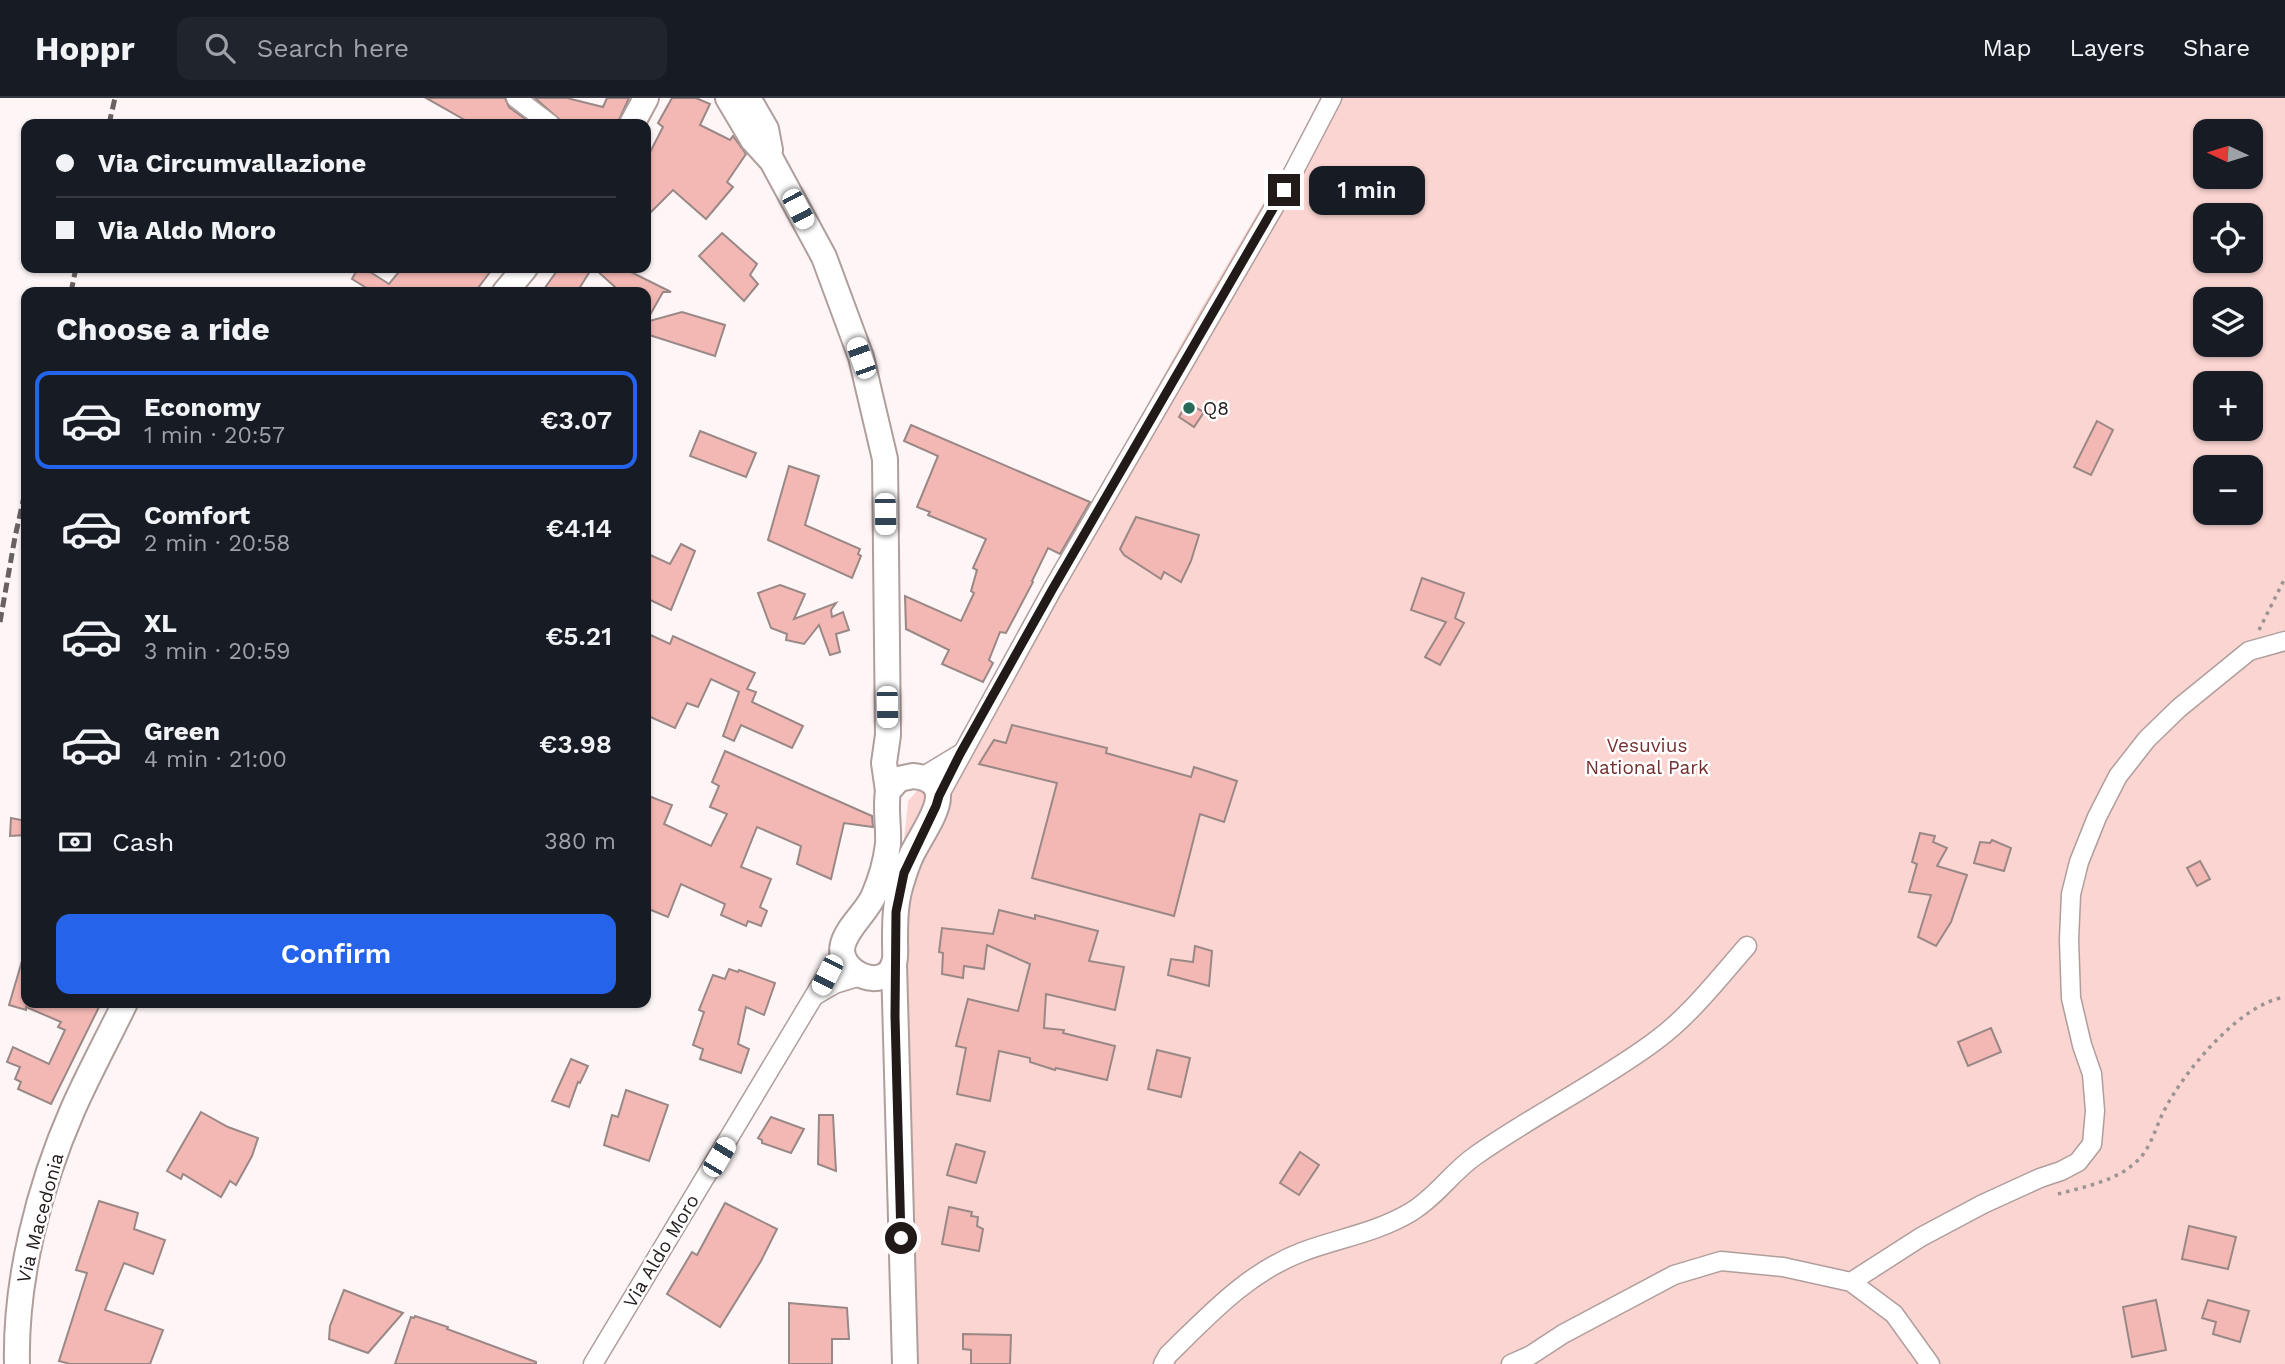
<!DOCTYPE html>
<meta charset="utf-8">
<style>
:root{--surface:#171b24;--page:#20242c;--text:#f1f3f6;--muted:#9ea1a6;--line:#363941;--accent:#2563eb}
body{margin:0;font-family:"Work Sans",sans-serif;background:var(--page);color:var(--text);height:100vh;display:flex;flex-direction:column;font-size:26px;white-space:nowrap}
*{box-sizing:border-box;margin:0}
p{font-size:23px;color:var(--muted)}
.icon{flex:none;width:38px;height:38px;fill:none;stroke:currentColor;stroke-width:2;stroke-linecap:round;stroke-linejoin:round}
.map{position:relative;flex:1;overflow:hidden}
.side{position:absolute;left:21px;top:189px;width:630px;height:721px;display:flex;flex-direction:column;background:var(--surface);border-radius:14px;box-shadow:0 2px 5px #0004}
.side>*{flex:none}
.hud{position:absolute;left:21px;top:21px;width:630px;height:154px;border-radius:14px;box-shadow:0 2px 5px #0004;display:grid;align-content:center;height:154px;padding:0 35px;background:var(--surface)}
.needle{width:46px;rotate:274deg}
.buttons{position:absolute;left:2193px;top:21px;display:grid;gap:14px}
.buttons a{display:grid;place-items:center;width:70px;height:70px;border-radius:14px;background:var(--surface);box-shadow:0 2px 5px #0004;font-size:35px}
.end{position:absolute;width:32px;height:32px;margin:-16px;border:9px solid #211a19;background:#fff;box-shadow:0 0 0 4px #fff}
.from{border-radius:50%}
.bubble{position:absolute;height:49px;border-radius:14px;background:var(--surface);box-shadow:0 2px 5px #0004;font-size:23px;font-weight:600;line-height:49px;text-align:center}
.car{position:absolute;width:21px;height:42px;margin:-21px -10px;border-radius:9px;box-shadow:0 0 5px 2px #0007;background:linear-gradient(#fff 24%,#345 0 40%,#fff 0 76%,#345 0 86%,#fff 0)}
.hud b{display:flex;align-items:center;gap:24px;height:66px;font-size:26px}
.hud b+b{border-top:2px solid var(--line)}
.hud i{width:18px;height:18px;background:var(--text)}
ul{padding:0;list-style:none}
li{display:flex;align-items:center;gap:21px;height:98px;margin:0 14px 10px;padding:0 21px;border:4px solid transparent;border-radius:14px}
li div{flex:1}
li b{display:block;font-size:26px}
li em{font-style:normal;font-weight:600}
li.selected{border-color:var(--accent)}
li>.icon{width:63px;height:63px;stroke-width:1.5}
h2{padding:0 35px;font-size:32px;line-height:84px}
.pay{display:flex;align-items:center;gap:18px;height:77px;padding:0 35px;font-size:26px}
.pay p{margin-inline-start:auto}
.button{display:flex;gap:14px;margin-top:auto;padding:14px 35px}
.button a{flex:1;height:80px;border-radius:14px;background:var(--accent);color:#fff;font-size:28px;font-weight:600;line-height:80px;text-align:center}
header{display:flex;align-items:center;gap:42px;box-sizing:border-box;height:98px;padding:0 35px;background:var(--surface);border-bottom:2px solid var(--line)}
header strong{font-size:33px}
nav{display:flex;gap:38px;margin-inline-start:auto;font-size:24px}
.search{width:490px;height:63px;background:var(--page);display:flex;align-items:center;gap:18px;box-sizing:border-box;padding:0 24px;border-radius:14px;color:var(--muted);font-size:26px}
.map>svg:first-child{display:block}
</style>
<header>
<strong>Hoppr</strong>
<div class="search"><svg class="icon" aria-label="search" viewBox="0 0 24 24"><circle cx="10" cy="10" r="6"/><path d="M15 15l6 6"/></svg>Search here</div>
<nav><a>Map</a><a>Layers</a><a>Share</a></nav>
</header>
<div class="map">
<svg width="2285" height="1266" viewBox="0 0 2285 1266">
<rect width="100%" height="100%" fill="#fef6f6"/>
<path fill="#fad5d2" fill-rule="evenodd" d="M1323 0H2285V1266H897L890 1195 888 929 894 840 908 703 960 644 1195 221 1318 12ZM2205 33H2250V79H2205ZM2205 117H2250V163H2205ZM2205 201H2250V247H2205ZM2205 285H2250V331H2205ZM2205 369H2250V415H2205Z"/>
<g fill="#f3b8b4" stroke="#9a8886" stroke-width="2">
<polygon points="426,0 505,0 509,9 532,26 472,26"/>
<polygon points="535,0 567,0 603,9 607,0 629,0 617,26 572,26 572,23 560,22"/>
<polygon points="672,0 696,0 710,6 700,27 730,42 733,38 746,56 727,84 733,89 706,121 673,92 646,119 646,62 663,29 658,25"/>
<polygon points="722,135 757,166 750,177 758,186 744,203 699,158"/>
<polygon points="358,170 364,170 389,186 402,170 493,170 475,194 373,194 352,181"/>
<polygon points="559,170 592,170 577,194 542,194"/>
<polygon points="594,170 623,170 671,194 663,194 646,224 682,214 725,227 715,258 646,236 646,194 613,194 615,189"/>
<polygon points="1187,305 1204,314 1194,329 1179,319"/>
<polygon points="2097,323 2113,332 2091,377 2074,369"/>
<polygon points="911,327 1090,404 1060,456 1048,450 1032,483 1033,484 1006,535 1000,534 989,562 993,565 983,584 942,566 949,552 906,531 905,498 961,523 974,495 971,493 977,472 973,470 986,441 928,417 930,414 917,409 938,358 904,343"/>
<polygon points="700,333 756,355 746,379 690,358"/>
<polygon points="789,368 819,378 805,427 860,451 858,456 861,458 852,480 768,442"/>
<polygon points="1136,419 1199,437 1191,463 1181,484 1164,474 1161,481 1124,457 1120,451"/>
<polygon points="681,446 695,453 671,512 646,500 646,455 670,466"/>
<polygon points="1422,480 1464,495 1455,520 1464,525 1440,567 1425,559 1446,524 1411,512"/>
<polygon points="780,487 805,496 794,521 836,505 831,512 832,519 843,514 849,532 836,536 840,554 830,557 819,527 804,546 786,542 787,536 771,530 758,495"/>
<polygon points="646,535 670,546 673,538 755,575 747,591 756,594 752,604 803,628 792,650 741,627 734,643 723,638 739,594 711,581 698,609 687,605 675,630 646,617"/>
<polygon points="1012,627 1107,650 1106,655 1191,679 1194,669 1237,683 1224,724 1200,716 1174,818 1032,780 1057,685 979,666 994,642 1006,645"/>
<polygon points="725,653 872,718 873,729 844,725 831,781 797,766 801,748 757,729 741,769 771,781 760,809 767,813 761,828 748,823 746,828 721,817 725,806 681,786 668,819 646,810 646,697 672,707 664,726 711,748 727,716 710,709 719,688 712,684"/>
<polygon points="11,720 26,723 26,737 10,738"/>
<polygon points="1920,735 1935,738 1933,744 1947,750 1937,768 1967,777 1951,824 1936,848 1918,839 1931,797 1909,794 1917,766 1912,764"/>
<polygon points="1992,742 2011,750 2004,773 1974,765 1980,744 1990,745"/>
<polygon points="2200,763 2210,781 2197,788 2187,770"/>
<polygon points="999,812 1035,821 1035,817 1098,833 1089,863 1124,869 1115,912 1046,896 1044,930 1064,932 1063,935 1115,948 1107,982 1056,970 1055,972 1030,964 1030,960 999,953 990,1003 957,996 966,950 956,948 968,901 1018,913 1030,866 987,847 984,871 964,868 963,880 942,876 943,855 939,854 942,830 993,836"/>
<polygon points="1195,848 1212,853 1209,888 1168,877 1171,861 1193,864"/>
<polygon points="22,863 26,863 26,905 101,905 51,1006 18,991 21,984 15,981 20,969 7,964 13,949 49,966 65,932 58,929 61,924 26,909 26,912 9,907"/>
<polygon points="729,871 738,874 739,872 775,885 764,917 746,909 738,946 749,951 741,975 700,961 703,951 693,947 704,914 699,912 713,877 725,881"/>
<polygon points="1991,930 2001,954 1968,968 1958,944"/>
<polygon points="1157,952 1190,960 1181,999 1148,991"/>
<polygon points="571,961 588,968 580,985 578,984 569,1009 552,1003"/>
<polygon points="626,992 668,1007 649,1063 604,1047 612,1017 618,1019"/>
<polygon points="201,1014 228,1029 258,1040 252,1058 236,1087 230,1083 221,1099 183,1076 181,1081 167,1073"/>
<polygon points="819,1017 833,1017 836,1073 818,1066"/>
<polygon points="771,1019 804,1031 791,1055 762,1045 762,1042 758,1040"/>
<polygon points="956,1046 985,1054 976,1085 947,1077"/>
<polygon points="1300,1054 1319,1067 1299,1097 1280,1085"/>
<polygon points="99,1103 138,1115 134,1131 165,1142 153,1176 124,1165 105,1212 163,1232 150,1266 70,1266 59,1263 87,1175 76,1172"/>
<polygon points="725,1105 777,1131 761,1163 720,1229 667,1196 692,1154 697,1157"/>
<polygon points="949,1109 972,1114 971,1118 978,1119 977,1128 983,1131 979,1153 942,1146"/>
<polygon points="2189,1128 2236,1139 2228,1171 2182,1161"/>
<polygon points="344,1192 403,1215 368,1255 329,1241 330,1228"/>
<polygon points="2156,1202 2166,1252 2132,1259 2123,1209"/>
<polygon points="2208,1202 2249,1213 2240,1244 2213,1236 2216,1224 2202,1220"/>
<polygon points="789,1205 847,1210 849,1241 832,1241 832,1266 789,1266"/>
<polygon points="415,1218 448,1229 447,1231 536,1264 536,1266 395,1266 411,1219 414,1220"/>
<polygon points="963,1236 1011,1237 1010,1266 971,1266 971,1252 963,1251"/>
</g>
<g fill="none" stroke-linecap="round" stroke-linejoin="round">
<defs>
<g id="street">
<polyline points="516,0 550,26"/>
<polyline points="922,679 960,656"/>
<polyline points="939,698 1052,492 1284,92 1332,0"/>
<polyline points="816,897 835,886 861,878"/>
<polyline points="1851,1184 1921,1139 1983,1106 2040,1080 2061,1073 2078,1064 2092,1046 2095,1013 2092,976 2082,947 2071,900 2069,842 2071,796 2079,764 2097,719 2118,678 2147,641 2179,610 2249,553 2285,543"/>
<polyline points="593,1266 826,878 842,856"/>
<path d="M1163 1266 1168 1257C1209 1217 1247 1175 1302 1154 1339 1140 1376 1135 1411 1114 1436 1099 1452 1074 1475 1058 1533 1017 1597 986 1654 944 1690 918 1718 881 1747 848"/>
<polyline points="1511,1266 1531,1257 1563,1236 1674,1177 1721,1163 1783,1169 1851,1184 1894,1216 1930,1266"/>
</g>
<g id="secondary">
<polyline points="728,0 753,42 772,63 824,159 861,259 885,361 888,637 884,665 888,693"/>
<polyline points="748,0 766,31 770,52"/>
<polyline points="632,26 646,0"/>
<polyline points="505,194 525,170"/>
<path d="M913 678C925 679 939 684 938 699 938 715 919 741 912 756 907 766 904 776 901 786 895 805 895 825 895 844 895 850 896 860 894 865 885 896 835 874 843 846 848 828 867 814 874 797 881 781 886 763 888 746 889 728 885 710 888 693L899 681Z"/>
<polyline points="894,866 905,1266"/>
<path d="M17 1266C15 1182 39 1088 73 1011 89 975 108 940 125 905"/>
</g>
</defs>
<use href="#street" stroke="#b09e9c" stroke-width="21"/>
<use href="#secondary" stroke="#b09e9c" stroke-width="28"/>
<g stroke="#9b9493" stroke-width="3.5" stroke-dasharray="3.5 5" stroke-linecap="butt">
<polyline points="2259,532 2285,480"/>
<path d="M2058 1096C2084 1089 2116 1083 2136 1064 2151 1051 2155 1030 2164 1013 2184 973 2240 906 2285 899"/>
</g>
<use href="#street" stroke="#fff" stroke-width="18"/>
<use href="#secondary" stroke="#fff" stroke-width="24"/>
<g stroke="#686160" stroke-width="5" stroke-dasharray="10 5" stroke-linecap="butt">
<polyline points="109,26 115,0"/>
<polyline points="71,194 76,170"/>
<polyline points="0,524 15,439 26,390"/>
</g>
</g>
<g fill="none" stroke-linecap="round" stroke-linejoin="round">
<polyline stroke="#211a19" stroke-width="9" points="901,1140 895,918 896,814 904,775 936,708 939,698 960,656 1052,492 1284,92"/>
</g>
<circle fill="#296957" stroke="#fff" stroke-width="2.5" cx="1189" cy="310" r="7"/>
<g text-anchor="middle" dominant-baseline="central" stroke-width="5" stroke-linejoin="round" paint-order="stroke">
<g font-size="19" fill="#211a19" stroke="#fff" text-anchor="start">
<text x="1203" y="310">Q8</text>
</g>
<g font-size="19" fill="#742e2d" stroke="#fff">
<text x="1647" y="647">Vesuvius<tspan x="1647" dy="22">National Park</tspan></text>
</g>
<g font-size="19" fill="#211a19" stroke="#fff">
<text transform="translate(40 1120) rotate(-75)">Via Macedonia</text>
<text transform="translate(661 1153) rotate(-59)">Via Aldo Moro</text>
</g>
</g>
</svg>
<div class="buttons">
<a><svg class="needle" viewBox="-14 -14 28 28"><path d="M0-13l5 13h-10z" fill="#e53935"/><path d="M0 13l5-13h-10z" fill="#9ea1a6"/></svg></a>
<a><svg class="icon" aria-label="locate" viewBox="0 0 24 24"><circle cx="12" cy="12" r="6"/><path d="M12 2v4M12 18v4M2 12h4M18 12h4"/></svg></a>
<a><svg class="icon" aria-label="layers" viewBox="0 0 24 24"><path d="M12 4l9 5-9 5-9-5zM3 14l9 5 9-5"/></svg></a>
<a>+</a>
<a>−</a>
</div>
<i class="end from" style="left:901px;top:1140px"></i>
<i class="end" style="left:1284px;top:92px"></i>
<div class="bubble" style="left:1309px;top:68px;width:116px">1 min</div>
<i class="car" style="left:798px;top:111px;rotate:152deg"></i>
<i class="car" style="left:861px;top:260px;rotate:340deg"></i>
<i class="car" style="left:885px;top:416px;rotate:179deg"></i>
<i class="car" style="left:887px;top:609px;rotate:179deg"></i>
<i class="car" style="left:827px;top:877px;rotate:207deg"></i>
<i class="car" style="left:719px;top:1059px;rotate:31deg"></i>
<div class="hud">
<b><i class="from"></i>Via Circumvallazione</b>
<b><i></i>Via Aldo Moro</b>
</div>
<section class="side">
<h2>Choose a ride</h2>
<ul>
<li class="selected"><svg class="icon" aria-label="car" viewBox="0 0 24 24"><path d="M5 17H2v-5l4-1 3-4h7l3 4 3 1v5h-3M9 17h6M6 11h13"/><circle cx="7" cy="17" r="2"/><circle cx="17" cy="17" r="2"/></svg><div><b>Economy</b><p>1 min · 20:57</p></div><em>€3.07</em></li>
<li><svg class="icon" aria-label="car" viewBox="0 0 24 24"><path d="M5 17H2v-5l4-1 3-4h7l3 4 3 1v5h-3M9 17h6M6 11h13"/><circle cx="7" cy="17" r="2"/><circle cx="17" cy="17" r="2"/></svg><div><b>Comfort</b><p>2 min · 20:58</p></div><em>€4.14</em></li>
<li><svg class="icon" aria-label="car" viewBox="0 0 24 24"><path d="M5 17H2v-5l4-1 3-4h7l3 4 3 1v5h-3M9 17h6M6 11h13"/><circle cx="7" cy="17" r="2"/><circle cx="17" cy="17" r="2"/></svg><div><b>XL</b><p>3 min · 20:59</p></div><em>€5.21</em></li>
<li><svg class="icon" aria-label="car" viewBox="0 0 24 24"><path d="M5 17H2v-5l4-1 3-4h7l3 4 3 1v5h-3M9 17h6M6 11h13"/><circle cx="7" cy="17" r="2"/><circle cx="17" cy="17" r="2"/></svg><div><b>Green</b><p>4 min · 21:00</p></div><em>€3.98</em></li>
</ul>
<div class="pay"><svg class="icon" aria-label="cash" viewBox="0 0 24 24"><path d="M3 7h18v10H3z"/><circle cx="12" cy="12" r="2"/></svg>Cash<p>380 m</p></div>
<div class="button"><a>Confirm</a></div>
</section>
</div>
